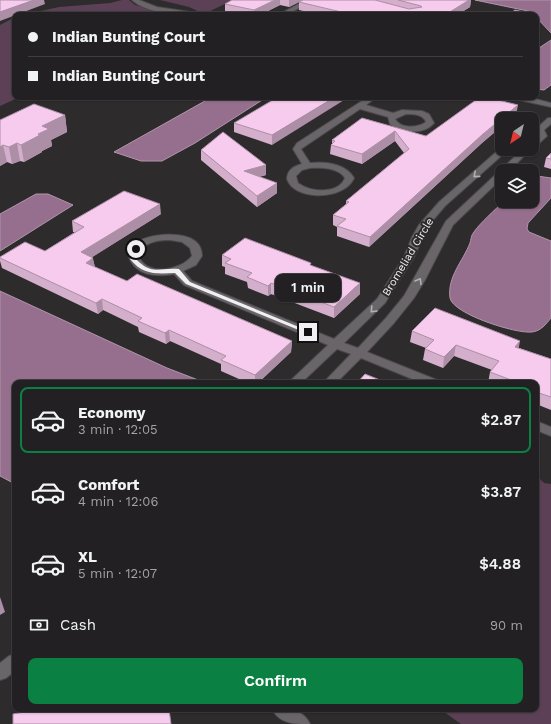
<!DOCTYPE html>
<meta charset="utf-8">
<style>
:root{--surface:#222022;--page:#2a282a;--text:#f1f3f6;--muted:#a2a3a5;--line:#3f3e40;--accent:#0b8043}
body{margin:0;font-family:"Work Sans",sans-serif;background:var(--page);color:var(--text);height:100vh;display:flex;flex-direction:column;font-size:15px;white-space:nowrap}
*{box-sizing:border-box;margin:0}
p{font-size:13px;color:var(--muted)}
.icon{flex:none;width:22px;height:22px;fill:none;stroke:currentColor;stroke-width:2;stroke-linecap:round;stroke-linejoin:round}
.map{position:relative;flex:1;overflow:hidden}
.details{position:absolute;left:12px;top:380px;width:527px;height:332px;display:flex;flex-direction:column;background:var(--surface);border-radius:8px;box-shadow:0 1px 3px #0004,0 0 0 1px var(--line)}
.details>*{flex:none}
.banner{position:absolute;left:12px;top:12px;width:527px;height:88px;border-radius:8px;box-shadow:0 1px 3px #0004,0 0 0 1px var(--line);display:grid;align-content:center;height:88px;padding:0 16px;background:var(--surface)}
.needle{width:26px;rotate:215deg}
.tools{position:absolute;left:495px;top:112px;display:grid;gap:8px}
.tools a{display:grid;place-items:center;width:44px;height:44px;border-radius:8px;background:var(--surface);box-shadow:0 1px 3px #0004,0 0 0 1px var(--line);font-size:20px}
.end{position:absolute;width:18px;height:18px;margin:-9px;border:5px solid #f1eff1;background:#111;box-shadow:0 0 0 2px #111}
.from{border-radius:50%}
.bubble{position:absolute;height:28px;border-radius:8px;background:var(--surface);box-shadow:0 1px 3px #0004,0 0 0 1px var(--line);font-size:13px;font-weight:600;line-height:28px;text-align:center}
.banner b{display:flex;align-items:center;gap:14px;height:38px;font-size:15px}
.banner b+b{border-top:1px solid var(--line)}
.banner i{width:10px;height:10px;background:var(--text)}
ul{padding:7px 0 0;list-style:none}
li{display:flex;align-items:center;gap:12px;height:66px;margin:0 8px 6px;padding:0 8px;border:2px solid transparent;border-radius:8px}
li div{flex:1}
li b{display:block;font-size:15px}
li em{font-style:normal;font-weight:600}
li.current{border-color:var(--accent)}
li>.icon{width:36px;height:36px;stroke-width:1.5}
.pay{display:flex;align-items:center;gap:10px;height:44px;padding:0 16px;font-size:15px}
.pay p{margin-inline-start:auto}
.primary-button{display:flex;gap:8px;margin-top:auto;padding:8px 16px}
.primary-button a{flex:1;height:46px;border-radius:8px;background:var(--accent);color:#fff;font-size:16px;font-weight:600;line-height:46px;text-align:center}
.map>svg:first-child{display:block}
</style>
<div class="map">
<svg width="551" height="724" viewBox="0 0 551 724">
<rect width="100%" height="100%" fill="#2e2b2d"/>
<g fill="#5b4056">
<polygon points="122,0 129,0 135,5 174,15 22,15 59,7 110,3"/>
<polygon points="160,0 233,0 204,14 189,7"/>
<polygon points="15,17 15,97 20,97 0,106 0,25"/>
<polygon points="536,475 544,483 551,484 551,724 461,724 440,709 536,709"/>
</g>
<g fill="#956f8d" stroke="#b195ab">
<polygon points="475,0 551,0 551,33 536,17 536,15 533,15 528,11"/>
<polygon points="551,40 551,85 544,90 536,89 536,50"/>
<polygon points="212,97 267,97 195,143 162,161 141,161 114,152"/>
<path d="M537 176 551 178V198L528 223 527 229 529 232 551 241V318C546 324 541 331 532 332 516 334 453 314 450 298 447 277 463 261 470 243 471 240 471 235 474 232 479 224 496 209 504 201H532V177Z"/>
<polygon points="36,194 48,194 73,205 0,251 0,214"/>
<polygon points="0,291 167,368 206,383 15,383 15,484 0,476"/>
</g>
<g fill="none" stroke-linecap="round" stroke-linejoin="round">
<defs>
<g id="street">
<path d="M132 0H139L157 7 197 13 200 15C181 15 147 14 132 0Z"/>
<polygon points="306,0 314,0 286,15 278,15"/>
<path d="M368 97H377L366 105 393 113 402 110 422 111 429 114 434 123C424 135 402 133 390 124L388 117 360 109 301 149 310 163C326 161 346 164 354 178 344 201 294 201 287 179 287 170 294 166 302 164L293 149 297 143ZM406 114C413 114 423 114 426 122 417 128 401 129 395 119ZM310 168C321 167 339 168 345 178 338 195 310 192 298 183L296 176 302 170Z"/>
<polygon points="514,97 528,97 551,103 551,107 515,99"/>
<polygon points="548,118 551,118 551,124 544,130 547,136 535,147 532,148 532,141 538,135 537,132 532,133 532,127 538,127"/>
<path d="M502 147V149H509L445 206 428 226 414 257 385 303 344 343 358 348 386 318 404 296 446 221 523 149 532 148 509 171H502V178L453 225 425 280 414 298 394 323 367 352 437 380 439 383H422L361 358 336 383H323L351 354 337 349 301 383H288L328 345 184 285 174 274C155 277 135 276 128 255 130 249 134 244 139 241 153 233 192 230 200 247 201 249 202 253 202 256L196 265 183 271 192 281 334 339 377 299 404 257 412 237 419 225 439 202ZM170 240 182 242 190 248 192 256C180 271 146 277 138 255 144 242 157 240 170 240Z"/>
<polygon points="536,421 551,427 551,436 536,430"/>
<polygon points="15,654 15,671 6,678 0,680 0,663 9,656"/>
<path d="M272 709C288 709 302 708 310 724 294 724 280 724 272 709Z"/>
</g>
</defs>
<use href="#street" stroke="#4b484b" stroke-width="2"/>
<use href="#street" fill="#696568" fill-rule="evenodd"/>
</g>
<g fill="#d4afcc">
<polygon points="232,0 303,0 289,7 280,5 260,15 240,15 225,11 225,4"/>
<polygon points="303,0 471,0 470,7 457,15 321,15 299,10 299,2"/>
<polygon points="278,97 272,145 234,132 234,123"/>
<polygon points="65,115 67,132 51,140 52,146 42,151 42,152 24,162 20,161 12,164 7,162 0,166 0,120"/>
<polygon points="516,115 511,119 502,119 502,126 482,143 369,247 337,236 337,227 333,225 333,215 346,204 346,201 404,153 395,141 362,164 330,154 331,145 332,144 332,140 362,118 426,136"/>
<polygon points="201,150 266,165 266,175 259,177 277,183 277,193 257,207 201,160"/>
<polygon points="551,153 551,169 544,167 546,158"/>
<polygon points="161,214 92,257 95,267 127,281 292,341 291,352 258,383 248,383 221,371 221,364 170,341 166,344 139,332 138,327 103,310 98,314 2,268 0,261 0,257 45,251 75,232 73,232 72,221"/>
<polygon points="222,255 311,265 360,294 334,318 271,294 268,296 248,288 247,282 225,274 225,267 222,266"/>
<polygon points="412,331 519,348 551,359 551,410 536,404 536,383 488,383 490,372 492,370 454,356 443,368 423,360 425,349 426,348 410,342"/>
</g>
<g fill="#ac8ea6">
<polygon points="34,0 44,0 45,4 0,21 0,12"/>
<polygon points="275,0 280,0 280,5 260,15 254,15 254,10"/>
<polygon points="289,0 303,0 289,7"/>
<polygon points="469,0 471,0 470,7 457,15 445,15"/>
<polygon points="335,97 349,97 272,145 272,135"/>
<polygon points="518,105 516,115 511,119 502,119 502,126 482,143 369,247 370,237 483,134"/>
<polygon points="65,115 67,132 51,140 52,146 42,151 42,152 24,162 21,145 38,134 42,126"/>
<polygon points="395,131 395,141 362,164 362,154"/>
<polygon points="17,143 20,161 12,164 9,147"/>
<polygon points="3,145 7,162 0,166 0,147"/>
<polygon points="266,165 266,175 244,181 244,171"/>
<polygon points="277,183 277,193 257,207 257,196"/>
<polygon points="160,204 161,214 83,263 81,252"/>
<polygon points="93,258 95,268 86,263"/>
<polygon points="271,283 271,294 268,296 268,286"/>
<polygon points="360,283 360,294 334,318 334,307"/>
<polygon points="102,299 103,310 98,314 96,303"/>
<polygon points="169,330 170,341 166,344 165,333"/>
<polygon points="292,341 291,352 258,383 255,383 255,375"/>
<polygon points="520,341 518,352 515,347"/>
<polygon points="456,345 454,356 443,368 444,357"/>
<polygon points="0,597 5,612 0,615"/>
</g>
<g fill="#f6cbed" stroke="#ac8ea6">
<polygon points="0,0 34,0 0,12"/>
<polygon points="232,0 275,0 254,10 225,4"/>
<polygon points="303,0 375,0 409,9 422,7 421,6 398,0 469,0 445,15 354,15 299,2"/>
<polygon points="515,10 524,12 526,15 508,15"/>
<polygon points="278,97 335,97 272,135 234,123"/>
<polygon points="480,97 486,97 518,105 483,134 370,237 337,226 346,219 333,215 349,202 346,201 409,149 395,131 362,154 331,145 335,141 332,140 362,118 426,136"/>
<polygon points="34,104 65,115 42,126 49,129 38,134 40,135 21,145 17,143 9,147 3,145 0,147 0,120"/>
<polygon points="223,132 266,165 244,171 277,183 257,196 201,150"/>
<polygon points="551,153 551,159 546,158"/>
<polygon points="124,191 160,204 81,252 93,258 86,263 127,281 137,274 292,341 255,375 221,360 226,356 169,330 165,333 138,321 142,318 102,299 96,303 0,258 0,257 25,242 45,251 84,227 72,221"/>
<polygon points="245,238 311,263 310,265 360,283 334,307 271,283 268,286 247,277 252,273 225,263 231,259 222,255"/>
<polygon points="435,308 520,341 515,347 551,359 551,397 536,392 537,390 536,389 536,383 519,383 490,372 499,361 456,345 444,357 425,349 434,340 412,331"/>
<polygon points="365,374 385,382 357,383"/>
<polygon points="42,709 169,709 171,724 13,724 13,714"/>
</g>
<defs><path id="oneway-chevron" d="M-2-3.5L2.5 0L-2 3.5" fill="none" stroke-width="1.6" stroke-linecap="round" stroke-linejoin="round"/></defs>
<g stroke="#b4b1b3">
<use href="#oneway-chevron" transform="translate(476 175) rotate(139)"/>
<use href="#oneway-chevron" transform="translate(419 281) rotate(-59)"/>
<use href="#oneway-chevron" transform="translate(373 310) rotate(133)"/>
</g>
<path fill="#f1eff1" d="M136 247 138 249 136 259C152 276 159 267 179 269L190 282 311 332 306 333 186 284 175 273C156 274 143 275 130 259L133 249Z"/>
<g text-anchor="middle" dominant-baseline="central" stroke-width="4" stroke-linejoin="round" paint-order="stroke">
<g font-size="11" fill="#f1eff1" stroke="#2e2b2d">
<text transform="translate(408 257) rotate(-59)">Bromeliad Circle</text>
</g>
</g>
</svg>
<div class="tools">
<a><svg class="needle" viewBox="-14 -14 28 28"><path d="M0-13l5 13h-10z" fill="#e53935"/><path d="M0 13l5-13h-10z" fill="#a2a3a5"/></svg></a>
<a><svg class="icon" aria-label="layers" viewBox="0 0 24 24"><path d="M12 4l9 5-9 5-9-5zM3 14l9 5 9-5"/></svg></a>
</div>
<i class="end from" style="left:136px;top:249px"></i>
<i class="end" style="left:308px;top:332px"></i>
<div class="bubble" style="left:275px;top:274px;width:66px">1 min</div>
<div class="banner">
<b><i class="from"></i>Indian Bunting Court</b>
<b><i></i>Indian Bunting Court</b>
</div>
<section class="details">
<ul>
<li class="current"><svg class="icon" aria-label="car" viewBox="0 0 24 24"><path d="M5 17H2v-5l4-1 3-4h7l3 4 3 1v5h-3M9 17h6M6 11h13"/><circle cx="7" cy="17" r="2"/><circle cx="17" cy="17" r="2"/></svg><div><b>Economy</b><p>3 min · 12:05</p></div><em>$2.87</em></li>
<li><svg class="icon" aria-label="car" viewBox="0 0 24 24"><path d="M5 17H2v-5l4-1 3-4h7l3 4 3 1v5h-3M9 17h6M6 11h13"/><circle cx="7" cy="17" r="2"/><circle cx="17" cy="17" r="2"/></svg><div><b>Comfort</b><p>4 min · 12:06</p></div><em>$3.87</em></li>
<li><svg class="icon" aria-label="car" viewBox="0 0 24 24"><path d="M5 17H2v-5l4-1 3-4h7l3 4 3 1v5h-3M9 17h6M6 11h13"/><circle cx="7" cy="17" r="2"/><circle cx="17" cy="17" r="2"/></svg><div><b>XL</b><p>5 min · 12:07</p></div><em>$4.88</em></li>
</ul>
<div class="pay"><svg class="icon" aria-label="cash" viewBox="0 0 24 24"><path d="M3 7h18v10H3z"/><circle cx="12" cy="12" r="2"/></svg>Cash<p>90 m</p></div>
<div class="primary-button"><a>Confirm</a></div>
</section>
</div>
